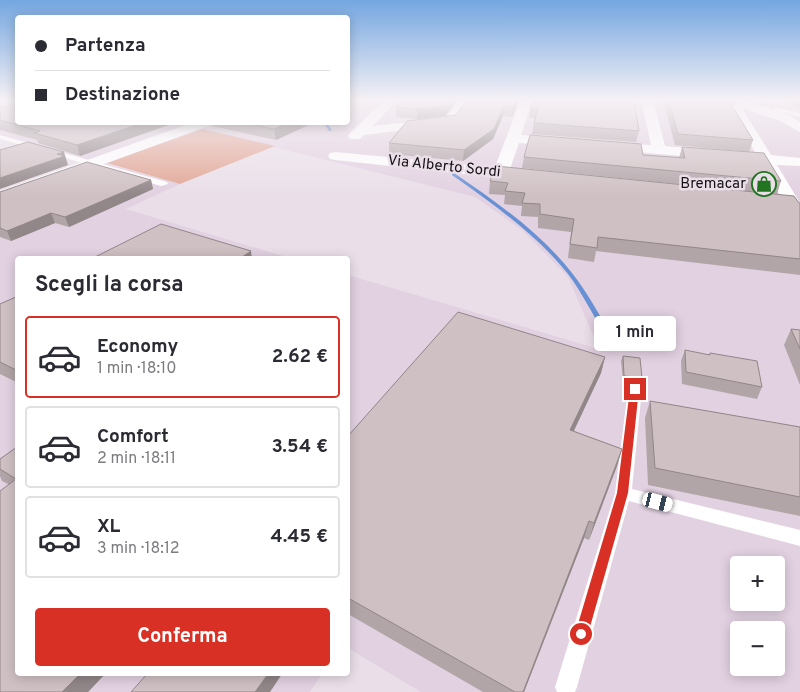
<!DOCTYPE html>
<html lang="it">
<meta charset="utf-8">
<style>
:root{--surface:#fff;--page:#f7f7f7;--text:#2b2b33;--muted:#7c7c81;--line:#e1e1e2;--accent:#d93025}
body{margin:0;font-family:Overpass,sans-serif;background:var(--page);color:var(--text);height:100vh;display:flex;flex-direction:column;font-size:19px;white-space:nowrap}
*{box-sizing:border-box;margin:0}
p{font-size:16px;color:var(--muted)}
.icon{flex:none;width:28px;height:28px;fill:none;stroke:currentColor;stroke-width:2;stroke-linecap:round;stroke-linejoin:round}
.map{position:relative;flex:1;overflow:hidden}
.panel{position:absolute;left:15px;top:256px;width:335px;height:420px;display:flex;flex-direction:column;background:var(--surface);border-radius:5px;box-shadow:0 2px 12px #0003}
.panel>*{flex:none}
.guide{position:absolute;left:15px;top:15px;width:335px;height:110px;border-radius:5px;box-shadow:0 2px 12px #0003;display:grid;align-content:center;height:110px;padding:0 20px;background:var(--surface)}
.tools{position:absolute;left:730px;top:556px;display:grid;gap:10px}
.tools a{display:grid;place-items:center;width:55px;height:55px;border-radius:5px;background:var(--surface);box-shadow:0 2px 12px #0003;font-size:25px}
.end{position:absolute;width:22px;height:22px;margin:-11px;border:6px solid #d93025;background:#fff;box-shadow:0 0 0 2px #fff}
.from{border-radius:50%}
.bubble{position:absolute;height:35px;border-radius:5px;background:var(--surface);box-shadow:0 2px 12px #0003;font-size:16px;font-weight:700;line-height:35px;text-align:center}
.car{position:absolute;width:15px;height:30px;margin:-15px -8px;border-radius:6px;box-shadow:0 0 4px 1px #0007;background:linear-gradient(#fff 24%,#345 0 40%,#fff 0 76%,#345 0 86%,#fff 0)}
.guide b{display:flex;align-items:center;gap:18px;height:48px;font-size:19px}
.guide b+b{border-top:1px solid var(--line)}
.guide i{width:12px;height:12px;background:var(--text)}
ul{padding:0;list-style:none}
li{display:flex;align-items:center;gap:15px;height:82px;margin:0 10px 8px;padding:0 10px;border:2px solid var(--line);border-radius:5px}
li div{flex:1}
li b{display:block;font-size:19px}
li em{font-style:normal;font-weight:700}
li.selected{border-color:var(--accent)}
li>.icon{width:45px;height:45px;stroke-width:1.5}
h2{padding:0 20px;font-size:22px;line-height:60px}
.cta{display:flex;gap:10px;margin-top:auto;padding:10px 20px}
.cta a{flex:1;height:58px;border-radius:5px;background:var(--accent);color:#fff;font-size:20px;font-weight:700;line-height:58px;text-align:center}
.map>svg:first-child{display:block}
</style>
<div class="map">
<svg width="800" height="692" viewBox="0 0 800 692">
<rect width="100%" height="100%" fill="#eadfe9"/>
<path fill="#e2d1e1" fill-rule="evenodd" d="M8 99H17L18 122H348V99H800V692H421L348 648V275L599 349 568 277 522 230 475 197 202 129 108 164 180 184 126 209 293 259H18V674H322L310 692H0V201L94 166 0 139V103ZM739 565H776V602H739ZM739 630H776V668H739Z"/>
<polygon fill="#e1a694" points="202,129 275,146 180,184 107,163"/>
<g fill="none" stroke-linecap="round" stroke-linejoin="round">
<g fill="#6791d4" fill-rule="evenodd">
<polygon points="326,122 332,130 331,131 329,131 323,122"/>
<path d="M452 173H454C496 202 540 232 572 273 587 292 599 314 611 335L610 336H606C593 316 583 294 568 274 536 234 493 204 452 175Z"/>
</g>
<g fill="#fff" fill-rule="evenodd">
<polygon points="794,99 796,102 769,104 766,102"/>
<polygon points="775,107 800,113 800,117 773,110"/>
<polygon points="0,135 167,182 168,184 161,186 0,139"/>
<polygon points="635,384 640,386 642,389 632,489 800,530 800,546 629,501 577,687 575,692 557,692 555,687 615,493 628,389 630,386"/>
</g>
<g fill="#fff" fill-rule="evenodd">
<polygon points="385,99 398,99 373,126 446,118 460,99 472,99 454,124 364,135 360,139 350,139 348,136 350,133"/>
<polygon points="521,99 533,99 521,135 563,138 570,142 563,146 519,143 510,169 532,172 534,175 532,178 501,178 335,160 330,159 328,156 330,153 335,152 495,167"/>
<polygon points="641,99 653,99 665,146 756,154 730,108 736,104 740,105 771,155 800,158 800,166 777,165 800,203 798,206 792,207 786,206 761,163 603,149 601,146 603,143 608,142 651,145"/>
<polygon points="194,122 213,122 211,125 0,202 0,191"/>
</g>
<polygon fill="#fff" fill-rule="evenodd" points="742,99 790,115 800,122 800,132 780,121 737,106 736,103 737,100"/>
</g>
<g fill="#b2a5a8">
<polygon points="348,99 383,99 380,102"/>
<polygon points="397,99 458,99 445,116 417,119 396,117 396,107 400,103 397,103"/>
<polygon points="520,99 512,117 503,116 493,139 463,161 389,154 389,143 456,115"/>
<polygon points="533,99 639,131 636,142 532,134 535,118 529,118 530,108"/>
<polygon points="663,99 728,99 753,140 749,152 675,145"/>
<polygon points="792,99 800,99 800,108 790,104"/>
<polygon points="0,108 18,122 177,122 80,156 38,143 37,140 0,130"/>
<polygon points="212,122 315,122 276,140 212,126"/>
<polygon points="682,147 781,181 777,194 522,168 524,157 643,155 679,158"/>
<polygon points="151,180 153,189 69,227 55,223 11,241 0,237 0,192"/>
<polygon points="490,181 800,203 800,275 596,251 594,262 568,258 571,232 538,228 538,217 521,216 522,206 504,204 505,195 489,194"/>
<polygon points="18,296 18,383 0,374 0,304"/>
<polygon points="791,329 800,330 800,385 784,345"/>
<polygon points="685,350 709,355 710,353 762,387 757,399 682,384 681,361"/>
<polygon points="623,356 642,378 640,384 623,382 621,361"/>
<polygon points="605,357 601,373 574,431 622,449 617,466 589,540 584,538 524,692 483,692 348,614 348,436"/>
<polygon points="650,401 800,427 800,516 648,485 645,418"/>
<polygon points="17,447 105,674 88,692 0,692 8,484 2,481 0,476 0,459"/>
</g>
<g fill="#918688">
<polygon points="451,99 458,99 445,116 417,119 417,109"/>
<polygon points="517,99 520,99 512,117 513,107"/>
<polygon points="504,106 503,116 493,139 463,161 464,150"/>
<polygon points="145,122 177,122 80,156 77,145"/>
<polygon points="290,122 315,122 276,140 274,129"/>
<polygon points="64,152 68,165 0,189 0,178"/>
<polygon points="151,180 153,189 69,227 65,217"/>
<polygon points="51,213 55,223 11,241 7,231"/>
<polygon points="251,251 252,259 239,259"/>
<polygon points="605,357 601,373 566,447 570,430"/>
<polygon points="622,449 617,466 589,540 594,523"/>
<polygon points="589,521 584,538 524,692 523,692"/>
<polygon points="80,674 105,674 88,692 62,692"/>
<polygon points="268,674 282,674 270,692 255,692"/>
</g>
<g fill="#cfc0c3" stroke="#918688">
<polygon points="405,99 451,99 445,106 417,109 396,107"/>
<polygon points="468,99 517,99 513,107 504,106 494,129 464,150 389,143 407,121 456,115"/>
<polygon points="533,99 634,99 639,131 534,123 538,108 530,108"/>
<polygon points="668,99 728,99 753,140 678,134"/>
<polygon points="18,103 18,122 145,122 77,145 34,133 40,131 0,120 0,108"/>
<polygon points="241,122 290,122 274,129"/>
<polygon points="530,135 641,144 643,155 685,158 682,147 764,153 781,181 524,157"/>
<polygon points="28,142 64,152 57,154 65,156 0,178 0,150"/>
<polygon points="87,162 151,180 65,217 51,213 7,231 0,228 0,192"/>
<polygon points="496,166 794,196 799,203 800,203 800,259 598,237 597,248 570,244 574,219 540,214 540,204 522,203 525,193 505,191 508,183 490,181"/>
<polygon points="161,224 251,251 239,259 91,259"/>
<polygon points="18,296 18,371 0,362 0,304"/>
<polygon points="458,312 605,357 570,430 622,449 594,523 589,521 523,692 515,692 348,598 348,436"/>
<polygon points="791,329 800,330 800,349"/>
<polygon points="685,350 710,355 710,353 757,361 762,387 686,372"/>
<polygon points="623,356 640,358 642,378 624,376"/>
<polygon points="650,401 800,427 800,497 655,468"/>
<polygon points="17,447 18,674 80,674 62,692 0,692 0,491 16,479 0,469 0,459"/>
<polygon points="147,674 268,674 255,692 131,692"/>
</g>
<linearGradient id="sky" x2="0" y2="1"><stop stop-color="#74a6e0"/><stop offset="0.51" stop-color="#f6f1f5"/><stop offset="1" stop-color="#f6f1f5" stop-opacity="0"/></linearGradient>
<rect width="800" height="196" fill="url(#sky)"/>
<polygon fill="#d93025" points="635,386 639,389 628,493 588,634 586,639 581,641 577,639 575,634 617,493 630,389"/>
<defs>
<symbol id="shop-ring" viewBox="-11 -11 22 22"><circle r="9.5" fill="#eadfe9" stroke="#217520" stroke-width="1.5"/><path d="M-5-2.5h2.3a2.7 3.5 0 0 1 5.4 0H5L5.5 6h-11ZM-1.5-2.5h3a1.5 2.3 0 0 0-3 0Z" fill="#217520"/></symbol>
</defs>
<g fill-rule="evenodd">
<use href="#shop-ring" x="750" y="170" width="28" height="28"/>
</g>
<g text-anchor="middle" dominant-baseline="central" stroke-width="5" stroke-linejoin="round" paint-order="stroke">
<g font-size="15" fill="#141114" stroke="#eadfe9">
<text transform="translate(444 167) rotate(6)">Via Alberto Sordi</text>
</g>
<g font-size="15" fill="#141114" stroke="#eadfe9" text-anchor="end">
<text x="746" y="184">Bremacar</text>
</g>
</g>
</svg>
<div class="tools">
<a>+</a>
<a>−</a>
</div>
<i class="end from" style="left:581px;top:634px"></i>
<i class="end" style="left:635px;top:389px"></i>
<div class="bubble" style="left:594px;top:316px;width:82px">1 min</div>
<i class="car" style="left:658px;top:502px;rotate:104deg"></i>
<div class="guide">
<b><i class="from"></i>Partenza</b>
<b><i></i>Destinazione</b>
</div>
<section class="panel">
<h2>Scegli la corsa</h2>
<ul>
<li class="selected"><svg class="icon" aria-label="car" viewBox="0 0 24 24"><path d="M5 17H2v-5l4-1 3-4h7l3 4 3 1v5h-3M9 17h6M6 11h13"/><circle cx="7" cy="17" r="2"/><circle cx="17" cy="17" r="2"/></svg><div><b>Economy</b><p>1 min · 18:10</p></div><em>2.62 €</em></li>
<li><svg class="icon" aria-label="car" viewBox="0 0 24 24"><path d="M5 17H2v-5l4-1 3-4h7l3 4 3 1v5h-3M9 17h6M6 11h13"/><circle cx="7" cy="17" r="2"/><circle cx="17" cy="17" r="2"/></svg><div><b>Comfort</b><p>2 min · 18:11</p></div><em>3.54 €</em></li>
<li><svg class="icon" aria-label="car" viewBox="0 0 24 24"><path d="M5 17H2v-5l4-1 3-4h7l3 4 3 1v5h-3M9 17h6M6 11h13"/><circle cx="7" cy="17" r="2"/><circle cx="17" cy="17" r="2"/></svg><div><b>XL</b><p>3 min · 18:12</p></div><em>4.45 €</em></li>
</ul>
<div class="cta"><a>Conferma</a></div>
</section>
</div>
